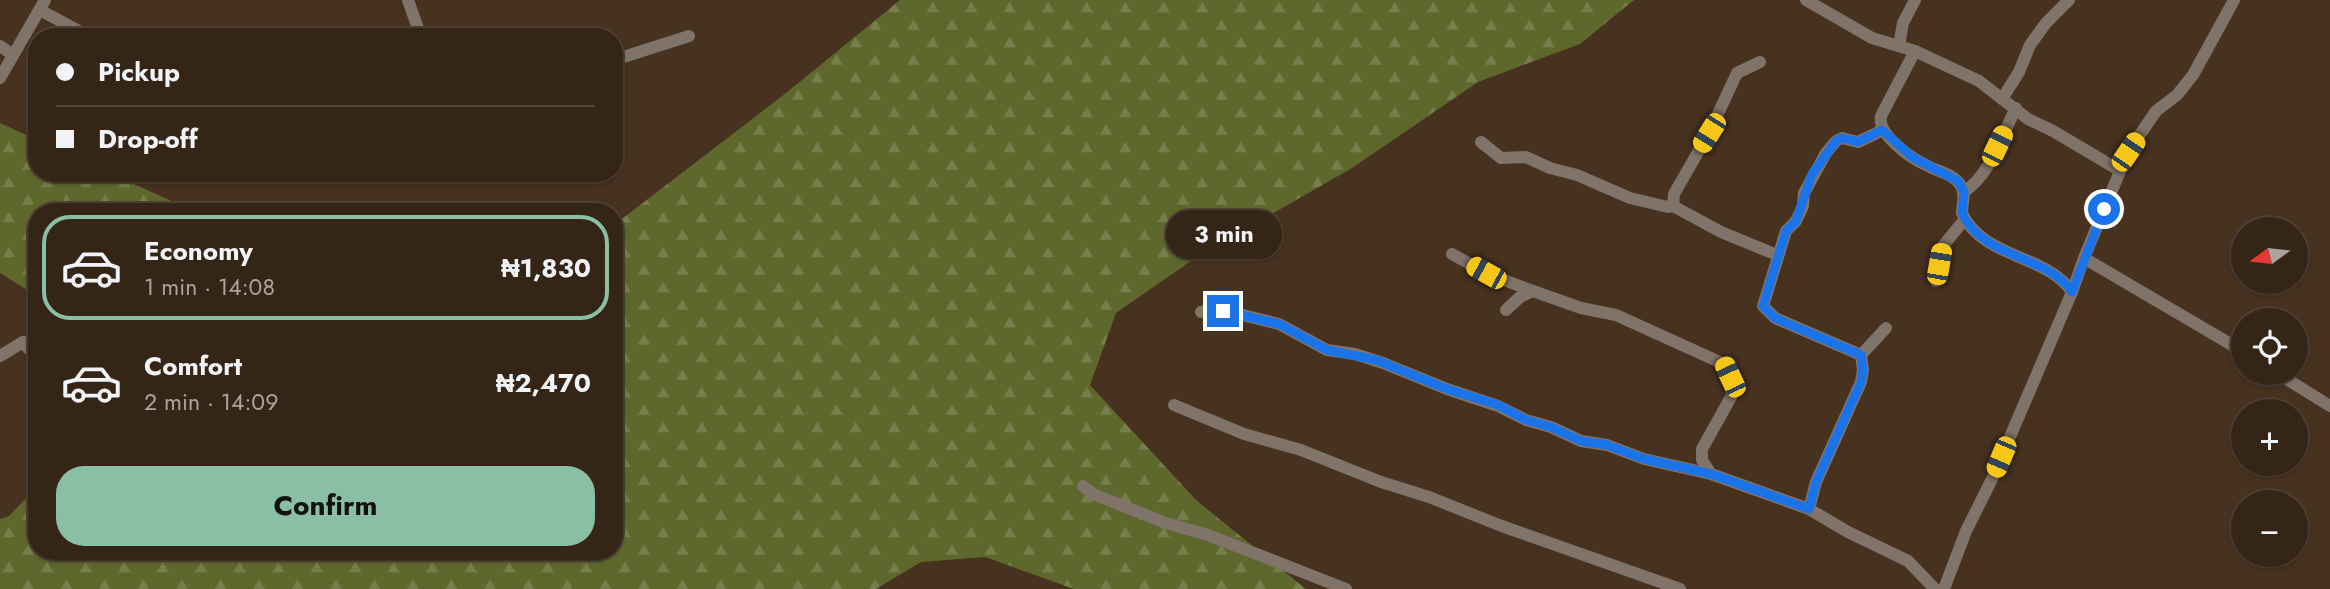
<!DOCTYPE html>
<meta charset="utf-8">
<style>
:root{--surface:#352517;--page:#403124;--text:#f1f3f6;--muted:#aaa5a1;--line:#4f4236;--accent:#8abfa5}
body{margin:0;font-family:Jost,sans-serif;background:var(--page);color:var(--text);height:100vh;display:flex;flex-direction:column;font-size:26px;white-space:nowrap}
*{box-sizing:border-box;margin:0}
p{font-size:23px;color:var(--muted)}
.icon{flex:none;width:38px;height:38px;fill:none;stroke:currentColor;stroke-width:2;stroke-linecap:round;stroke-linejoin:round}
.map{position:relative;flex:1;overflow:hidden}
.drawer{position:absolute;left:28px;top:203px;width:595px;height:357px;display:flex;flex-direction:column;background:var(--surface);border-radius:28px;box-shadow:0 2px 5px #0004,0 0 0 2px var(--line)}
.drawer>*{flex:none}
.hud{position:absolute;left:28px;top:28px;width:595px;height:154px;border-radius:28px;box-shadow:0 2px 5px #0004,0 0 0 2px var(--line);display:grid;align-content:center;height:154px;padding:0 28px;background:var(--surface)}
.needle{width:46px;rotate:255deg}
.controls{position:absolute;left:2231px;top:217px;display:grid;gap:14px}
.controls a{display:grid;place-items:center;width:77px;height:77px;border-radius:50%;background:var(--surface);box-shadow:0 2px 5px #0004,0 0 0 2px var(--line);font-size:35px}
.end{position:absolute;width:32px;height:32px;margin:-16px;border:9px solid #1a73e8;background:#fff;box-shadow:0 0 0 4px #fff}
.from{border-radius:50%}
.bubble{position:absolute;height:49px;border-radius:24px;background:var(--surface);box-shadow:0 2px 5px #0004,0 0 0 2px var(--line);font-size:23px;font-weight:700;line-height:49px;text-align:center}
.car{position:absolute;width:21px;height:42px;margin:-21px -10px;border-radius:9px;box-shadow:0 0 5px 2px #0007;background:linear-gradient(#f5c518 24%,#345 0 40%,#f5c518 0 76%,#345 0 86%,#f5c518 0)}
.hud b{display:flex;align-items:center;gap:24px;height:66px;font-size:26px}
.hud b+b{border-top:2px solid var(--line)}
.hud i{width:18px;height:18px;background:var(--text)}
ul{padding:12px 0 0;list-style:none}
li{display:flex;align-items:center;gap:21px;height:105px;margin:0 14px 10px;padding:0 14px;border:4px solid transparent;border-radius:28px}
li div{flex:1}
li b{display:block;font-size:26px}
li em{font-style:normal;font-weight:700}
li.selected{border-color:var(--accent)}
li>.icon{width:63px;height:63px;stroke-width:1.5}
.button{display:flex;gap:14px;margin-top:auto;padding:14px 28px}
.button a{flex:1;height:80px;border-radius:28px;background:var(--accent);color:#111;font-size:28px;font-weight:700;line-height:80px;text-align:center}
.map>svg:first-child{display:block}
</style>
<div class="map">
<svg width="2330" height="589" viewBox="0 0 2330 589">
<defs>
<pattern id="forest-firs" width="22" height="20" patternUnits="userSpaceOnUse" patternTransform="scale(1.75)"><rect width="22" height="20" fill="#5e682d"/><path d="M5 1l3.5 6h-7zM16 11l3.5 6h-7z" fill="#767e4b"/></pattern>
</defs>
<rect width="100%" height="100%" fill="#47311f"/>
<g fill="url(#forest-firs)">
<polygon points="900,0 1634,0 1580,44 1478,82 1352,168 1195,258 1116,313 1090,385 1197,501 1306,589 1074,589 985,557 921,562 876,589 0,589 0,519 9,516 37,487 37,551 614,551 614,225 786,93"/>
<polygon points="0,123 37,140 37,173 110,173 195,212 37,212 37,296 0,273"/>
</g>
<g fill="none" stroke-linecap="round" stroke-linejoin="round">
<g stroke="#7f736a" stroke-width="12">
<polyline points="408,0 421,37"/>
<polyline points="1806,0 1872,38 1915,51 1979,81 2028,119 2053,131 2119,170"/>
<polyline points="40,10 90,37"/>
<polyline points="0,46 13,55"/>
<polyline points="1899,46 1903,23 1915,0"/>
<path d="M1915 51 1881 116C1877 135 1912 159 1928 166 1939 172 1954 174 1961 186 1966 194 1962 204 1962 213 1982 258 2048 255 2072 292"/>
<polyline points="614,60 689,36"/>
<polyline points="0,78 45,0"/>
<polyline points="2002,99 2019,72 2030,45 2046,23 2069,0"/>
<polyline points="1481,142 1501,158 1526,157 1550,168 1577,175 1630,198 1668,207 1673,206 1721,232 1777,255"/>
<path d="M1964 192C1991 174 2001 137 2016 108"/>
<polyline points="1673,206 1674,194 1709,133 1737,73 1760,62"/>
<polyline points="1452,254 1486,273 1533,291 1581,308 1616,315 1724,364 1733,387 1731,397 1702,449 1702,460 1711,474"/>
<polyline points="2084,258 2244,352"/>
<polyline points="1936,281 1942,247 1965,219"/>
<polyline points="1506,310 1520,297 1533,291"/>
<polyline points="1201,312 1218,309 1279,324 1327,350 1355,354 1383,363 1447,389 1498,406 1526,420 1551,427 1581,441 1607,445 1644,459 1711,474 1809,509 1848,532 1908,561 1935,589"/>
<polyline points="1861,355 1775,318 1763,306 1786,231 1796,221 1803,206 1804,193 1826,153 1836,141 1842,138 1858,142 1883,130"/>
<polyline points="1861,355 1886,328"/>
<polyline points="0,356 23,342 37,359"/>
<polyline points="2277,373 2330,406"/>
<polyline points="1174,405 1244,434 1301,450 1381,482 1429,497 1499,525 1680,589"/>
<polyline points="1083,486 1093,494 1166,523 1208,535 1346,589"/>
<polyline points="1809,509 1816,482 1861,382 1863,370 1861,355"/>
<polyline points="1944,589 1966,531 1992,479 2072,292 2084,258 2128,152 2156,111 2177,95 2193,75 2234,0"/>
</g>
</g>
<g fill="none" stroke-linecap="round" stroke-linejoin="round">
<path stroke="#1a73e8" stroke-width="9" d="M1223 311 1279 324 1327 350 1376 360 1447 389 1498 405 1526 420 1551 427 1581 441 1607 445 1644 459 1711 474 1809 509 1816 482 1861 382 1863 370 1861 355 1775 318 1763 306 1786 231 1796 221 1812 174 1836 141 1842 138 1858 142 1882 130 1912 157 1958 181 1964 192 1962 213C1983 259 2048 255 2072 292L2104 209"/>
</g>
</svg>
<div class="controls">
<a><svg class="needle" viewBox="-14 -14 28 28"><path d="M0-13l5 13h-10z" fill="#e53935"/><path d="M0 13l5-13h-10z" fill="#aaa5a1"/></svg></a>
<a><svg class="icon" aria-label="locate" viewBox="0 0 24 24"><circle cx="12" cy="12" r="6"/><path d="M12 2v4M12 18v4M2 12h4M18 12h4"/></svg></a>
<a>+</a>
<a>−</a>
</div>
<i class="end from" style="left:2104px;top:209px"></i>
<i class="end" style="left:1223px;top:311px"></i>
<div class="bubble" style="left:1166px;top:210px;width:116px">3 min</div>
<i class="car" style="left:1709px;top:133px;rotate:212deg"></i>
<i class="car" style="left:1997px;top:146px;rotate:26deg"></i>
<i class="car" style="left:2128px;top:152px;rotate:34deg"></i>
<i class="car" style="left:1939px;top:264px;rotate:10deg"></i>
<i class="car" style="left:1486px;top:273px;rotate:299deg"></i>
<i class="car" style="left:1730px;top:377px;rotate:335deg"></i>
<i class="car" style="left:2001px;top:457px;rotate:203deg"></i>
<div class="hud">
<b><i class="from"></i>Pickup</b>
<b><i></i>Drop-off</b>
</div>
<section class="drawer">
<ul>
<li class="selected"><svg class="icon" aria-label="car" viewBox="0 0 24 24"><path d="M5 17H2v-5l4-1 3-4h7l3 4 3 1v5h-3M9 17h6M6 11h13"/><circle cx="7" cy="17" r="2"/><circle cx="17" cy="17" r="2"/></svg><div><b>Economy</b><p>1 min · 14:08</p></div><em>₦1,830</em></li>
<li><svg class="icon" aria-label="car" viewBox="0 0 24 24"><path d="M5 17H2v-5l4-1 3-4h7l3 4 3 1v5h-3M9 17h6M6 11h13"/><circle cx="7" cy="17" r="2"/><circle cx="17" cy="17" r="2"/></svg><div><b>Comfort</b><p>2 min · 14:09</p></div><em>₦2,470</em></li>
</ul>
<div class="button"><a>Confirm</a></div>
</section>
</div>
